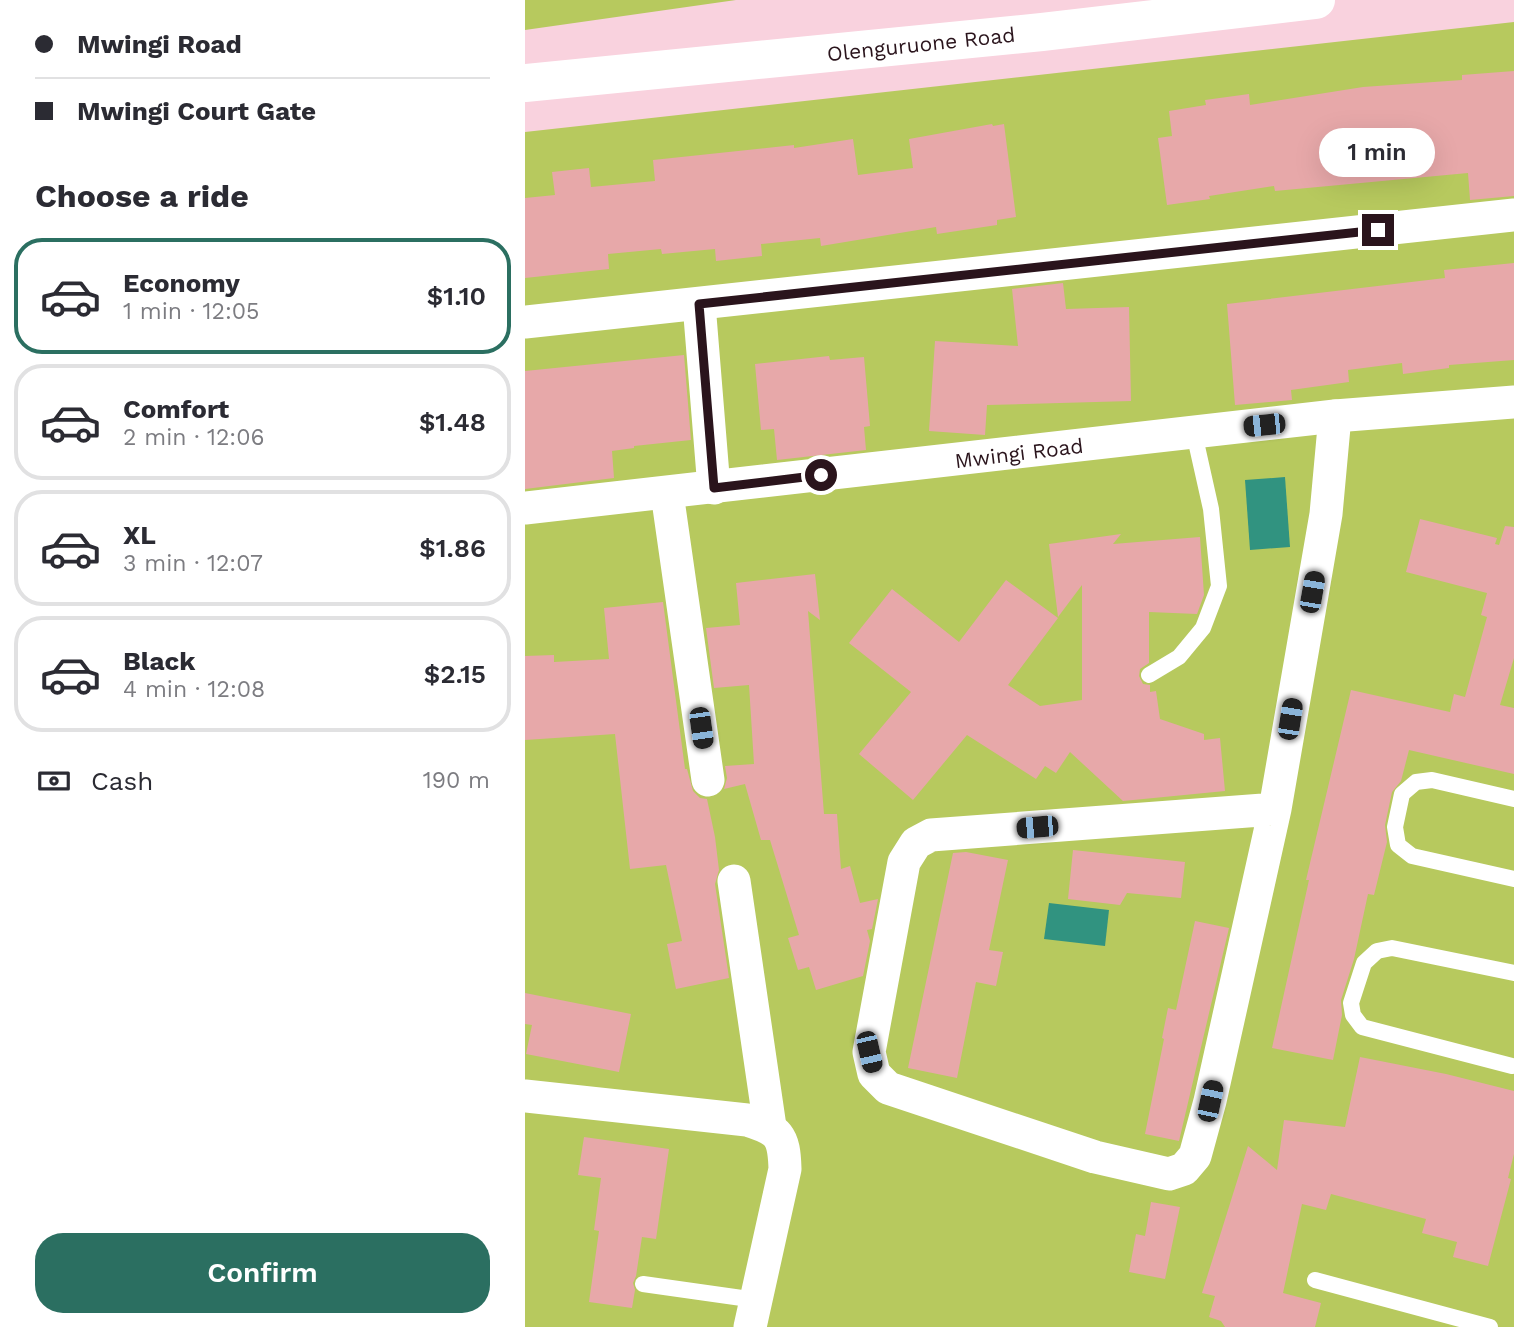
<!DOCTYPE html>
<meta charset="utf-8">
<style>
:root{--surface:#fff;--page:#f7f7f7;--text:#2b2b33;--muted:#7c7c81;--line:#e1e1e2;--accent:#2b6f61}
body{margin:0;font-family:"Work Sans",sans-serif;background:var(--page);color:var(--text);height:100vh;display:flex;flex-direction:column;font-size:26px;white-space:nowrap}
*{box-sizing:border-box;margin:0}
p{font-size:23px;color:var(--muted)}
.icon{flex:none;width:38px;height:38px;fill:none;stroke:currentColor;stroke-width:2;stroke-linecap:round;stroke-linejoin:round}
.map{position:relative;flex:1;overflow:hidden}
.panel{display:flex;flex-direction:column;background:var(--surface);width:525px}
.panel>*{flex:none}
.guide{display:grid;align-content:center;height:154px;padding:0 35px;background:var(--surface)}
.end{position:absolute;width:32px;height:32px;margin:-16px;border:9px solid #2a141c;background:#fff;box-shadow:0 0 0 4px #fff}
.from{border-radius:50%}
.bubble{position:absolute;height:49px;border-radius:24px;background:var(--surface);box-shadow:0 7px 28px #0002;font-size:23px;font-weight:600;line-height:49px;text-align:center}
.car{position:absolute;width:21px;height:42px;margin:-21px -10px;border-radius:9px;box-shadow:0 0 5px 2px #0007;background:linear-gradient(#222 24%,#8ab4d8 0 40%,#222 0 76%,#8ab4d8 0 86%,#222 0)}
.guide b{display:flex;align-items:center;gap:24px;height:66px;font-size:26px}
.guide b+b{border-top:2px solid var(--line)}
.guide i{width:18px;height:18px;background:var(--text)}
ul{padding:0;list-style:none}
li{display:flex;align-items:center;gap:21px;height:116px;margin:0 14px 10px;padding:0 21px;border:4px solid var(--line);border-radius:28px}
li div{flex:1}
li b{display:block;font-size:26px}
li em{font-style:normal;font-weight:600}
li.on{border-color:var(--accent)}
li>.icon{width:63px;height:63px;stroke-width:1.5}
h2{padding:0 35px;font-size:32px;line-height:84px}
.pay{display:flex;align-items:center;gap:18px;height:77px;padding:0 35px;font-size:26px}
.pay p{margin-inline-start:auto}
.button{display:flex;gap:14px;margin-top:auto;padding:14px 35px}
.button a{flex:1;height:80px;border-radius:28px;background:var(--accent);color:#fff;font-size:28px;font-weight:600;line-height:80px;text-align:center}
main{display:flex;flex:1;min-height:0}
.map>svg:first-child{display:block}
</style>
<main>
<section class="panel">
<div class="guide">
<b><i class="from"></i>Mwingi Road</b>
<b><i></i>Mwingi Court Gate</b>
</div>
<h2>Choose a ride</h2>
<ul>
<li class="on"><svg class="icon" aria-label="car" viewBox="0 0 24 24"><path d="M5 17H2v-5l4-1 3-4h7l3 4 3 1v5h-3M9 17h6M6 11h13"/><circle cx="7" cy="17" r="2"/><circle cx="17" cy="17" r="2"/></svg><div><b>Economy</b><p>1 min · 12:05</p></div><em>$1.10</em></li>
<li><svg class="icon" aria-label="car" viewBox="0 0 24 24"><path d="M5 17H2v-5l4-1 3-4h7l3 4 3 1v5h-3M9 17h6M6 11h13"/><circle cx="7" cy="17" r="2"/><circle cx="17" cy="17" r="2"/></svg><div><b>Comfort</b><p>2 min · 12:06</p></div><em>$1.48</em></li>
<li><svg class="icon" aria-label="car" viewBox="0 0 24 24"><path d="M5 17H2v-5l4-1 3-4h7l3 4 3 1v5h-3M9 17h6M6 11h13"/><circle cx="7" cy="17" r="2"/><circle cx="17" cy="17" r="2"/></svg><div><b>XL</b><p>3 min · 12:07</p></div><em>$1.86</em></li>
<li><svg class="icon" aria-label="car" viewBox="0 0 24 24"><path d="M5 17H2v-5l4-1 3-4h7l3 4 3 1v5h-3M9 17h6M6 11h13"/><circle cx="7" cy="17" r="2"/><circle cx="17" cy="17" r="2"/></svg><div><b>Black</b><p>4 min · 12:08</p></div><em>$2.15</em></li>
</ul>
<div class="pay"><svg class="icon" aria-label="cash" viewBox="0 0 24 24"><path d="M3 7h18v10H3z"/><circle cx="12" cy="12" r="2"/></svg>Cash<p>190 m</p></div>
<div class="button"><a>Confirm</a></div>
</section>
<div class="map">
<svg width="989" height="1327" viewBox="0 0 989 1327">
<rect width="100%" height="100%" fill="#f9d2de"/>
<g fill="#b7c95e">
<polygon points="0,0 211,0 0,30"/>
<polygon points="989,22 989,1327 0,1327 0,132"/>
</g>
<g fill="#319380">
<polygon points="760,477 765,547 725,550 720,480"/>
<polygon points="524,903 584,910 580,946 519,939"/>
</g>
<g fill="#e7a8a9">
<polygon points="989,71 989,196 945,200 943,173 750,191 749,186 684,196 685,199 642,205 633,138 647,136 644,111 681,105 680,100 724,94 725,105 838,87 937,80 937,75"/>
<polygon points="467,124 468,126 479,124 491,217 472,220 472,225 412,234 411,227 296,246 295,238 236,244 237,256 191,261 190,249 137,254 136,249 83,254 84,269 0,278 0,198 30,195 27,172 64,168 66,187 130,181 128,160 269,145 269,148 328,139 333,175 388,168 384,139"/>
<polygon points="989,263 989,360 924,365 924,368 878,374 877,363 823,370 824,382 766,390 767,400 710,405 702,304 920,278 919,270"/>
<polygon points="538,283 541,309 604,307 606,401 462,405 460,435 404,431 410,341 493,346 487,289"/>
<polygon points="159,355 166,440 109,446 109,448 87,451 89,478 0,489 0,371"/>
<polygon points="304,356 305,360 339,357 345,426 339,427 341,450 252,460 249,429 236,430 230,364"/>
<polygon points="895,519 972,538 970,544 974,545 980,526 989,527 989,658 975,705 989,708 989,774 884,750 876,781 867,792 860,825 862,842 849,895 843,894 829,959 816,1000 817,1015 808,1060 747,1048 784,880 781,880 826,690 925,712 929,694 940,697 962,617 956,615 962,593 881,572"/>
<polygon points="596,534 588,544 675,537 679,595 672,614 624,612 624,663 615,669 614,676 618,684 625,685 625,692 631,691 635,719 679,734 679,740 695,738 700,791 598,801 545,752 531,773 520,766 511,779 442,735 388,800 334,754 386,692 324,643 367,589 434,642 481,580 533,618 483,685 515,706 557,700 557,585 533,617 524,544"/>
<polygon points="290,574 295,620 283,611 299,814 312,814 316,869 325,866 335,903 353,899 347,929 342,930 345,941 338,976 291,990 284,967 273,970 263,938 274,935 245,840 236,840 220,784 199,789 202,778 200,766 229,764 224,685 189,688 181,628 215,625 211,583"/>
<polygon points="138,602 160,769 162,769 168,791 175,798 182,799 190,837 194,870 190,884 204,978 151,989 142,944 157,941 141,865 105,869 90,734 0,740 0,656 29,655 29,662 84,659 79,608"/>
<polygon points="548,850 660,862 656,898 602,893 595,905 543,899"/>
<polygon points="441,852 483,860 464,950 478,952 471,986 451,982 432,1078 383,1068 428,853"/>
<polygon points="670,921 704,928 654,1141 620,1134 639,1039 637,1038 643,1008 651,1010"/>
<polygon points="0,993 106,1014 94,1072 1,1054 7,1025 0,1024"/>
<polygon points="835,1057 921,1074 989,1091 989,1154 983,1178 986,1179 963,1266 928,1257 932,1242 897,1233 901,1219 806,1194 801,1210 777,1204 758,1293 796,1303 790,1327 700,1327 696,1321 684,1317 690,1296 677,1293 723,1146 752,1170 759,1120 820,1127"/>
<polygon points="59,1137 144,1149 131,1239 117,1237 111,1276 108,1283 110,1290 107,1308 64,1302 74,1231 69,1230 76,1178 53,1175"/>
<polygon points="626,1202 655,1207 640,1279 604,1272 611,1234 620,1236"/>
</g>
<g fill="none" stroke-linecap="round" stroke-linejoin="round">
<g stroke="#fff" stroke-width="16">
<polyline points="624,675 654,657 678,628 694,586 686,509 669,433"/>
<polyline points="989,799 907,780 891,782 877,794 870,827 873,845 887,856 989,879"/>
<polyline points="987,1066 837,1027 828,1015 826,1003 839,963 852,951 867,948 989,973"/>
<polyline points="790,1280 965,1327"/>
<polyline points="118,1284 231,1300"/>
</g>
<g stroke="#fff" stroke-width="33">
<polyline points="174,304 189,488"/>
<polyline points="0,322 989,215"/>
<polyline points="142,493 183,780"/>
<polyline points="0,508 810,416 989,402"/>
<polyline points="750,809 406,835 391,843 379,862 344,1052 349,1074 363,1088 570,1157 644,1174 659,1169 670,1156 685,1101 750,809 801,514 810,416"/>
<polyline points="209,881 245,1127"/>
<path d="M0 1096 222 1120C254 1130 259 1135 260 1169L225 1327"/>
</g>
<polyline stroke="#fff" stroke-width="38" points="0,83 517,32 791,0"/>
</g>
<g fill="none" stroke-linecap="round" stroke-linejoin="round">
<polyline stroke="#2a141c" stroke-width="9" points="296,475 189,488 174,304 853,230"/>
</g>
<g text-anchor="middle" dominant-baseline="central" stroke-width="6" stroke-linejoin="round" paint-order="stroke">
<g font-size="21" fill="#2a141c" stroke="#fff">
<text transform="translate(396 44) rotate(-6)">Olenguruone Road</text>
<text transform="translate(494 453) rotate(-7)">Mwingi Road</text>
</g>
</g>
</svg>
<i class="end from" style="left:296px;top:475px"></i>
<i class="end" style="left:853px;top:230px"></i>
<div class="bubble" style="left:794px;top:128px;width:116px">1 min</div>
<i class="car" style="left:739px;top:425px;rotate:264deg"></i>
<i class="car" style="left:787px;top:592px;rotate:10deg"></i>
<i class="car" style="left:765px;top:719px;rotate:9deg"></i>
<i class="car" style="left:176px;top:728px;rotate:172deg"></i>
<i class="car" style="left:512px;top:827px;rotate:265deg"></i>
<i class="car" style="left:344px;top:1052px;rotate:167deg"></i>
<i class="car" style="left:685px;top:1101px;rotate:12deg"></i>
</div>
</main>
